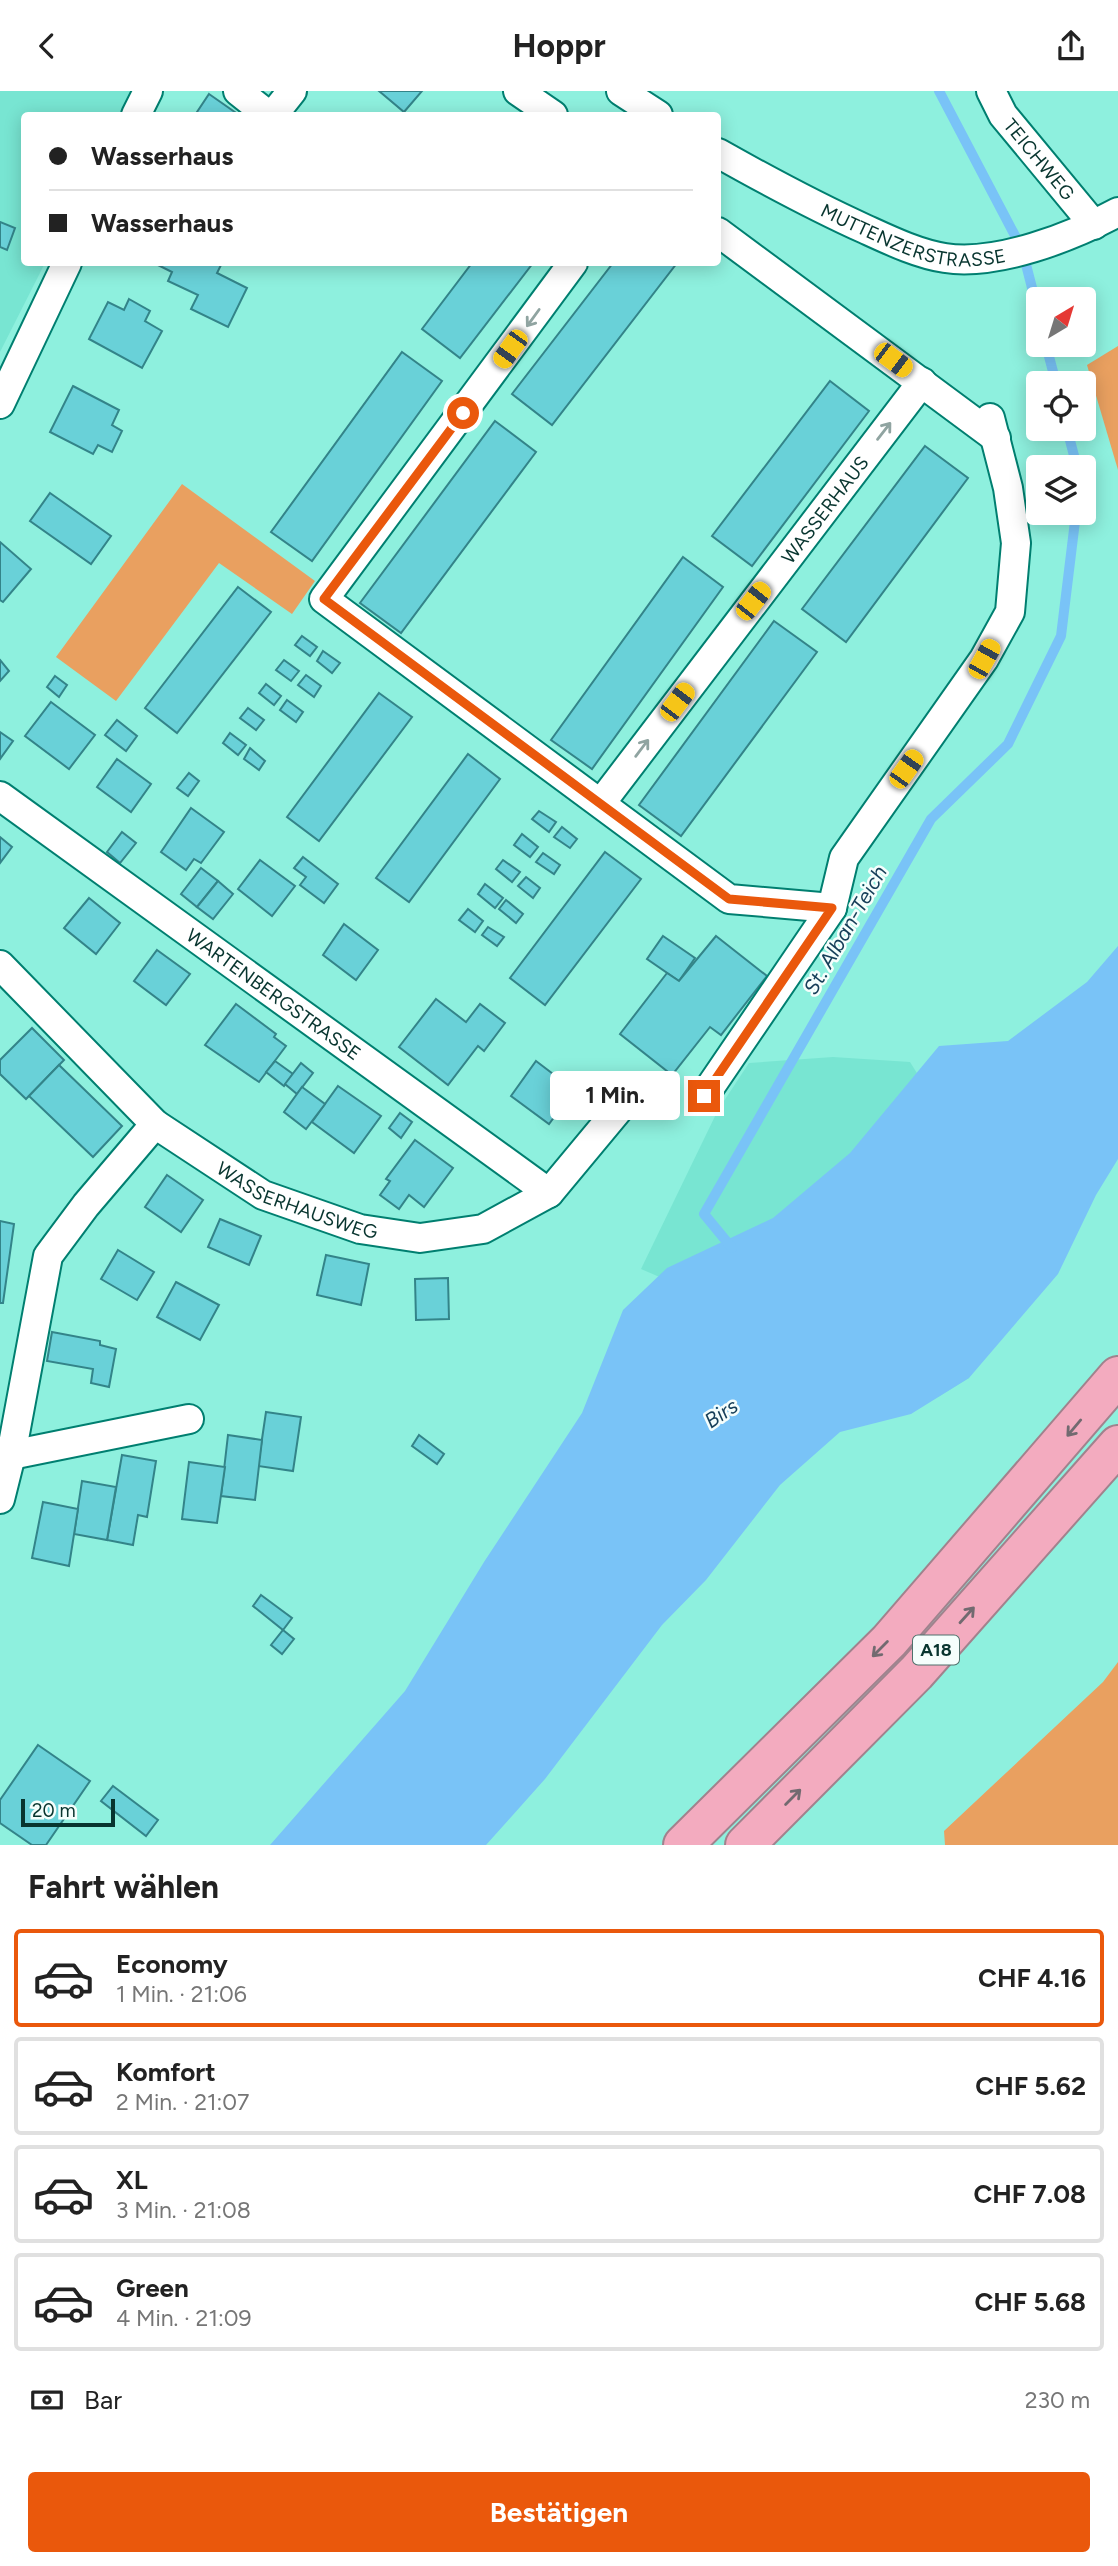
<!DOCTYPE html>
<html lang="de">
<meta charset="utf-8">
<style>
:root{--surface:#fff;--page:#f2f2f2;--text:#222;--muted:#767676;--line:#e0e0e0;--accent:#ea580c}
body{margin:0;font-family:Figtree,sans-serif;background:var(--page);color:var(--text);height:100vh;display:flex;flex-direction:column;font-size:26px;white-space:nowrap}
*{box-sizing:border-box;margin:0}
p{font-size:23px;color:var(--muted)}
.icon{flex:none;width:38px;height:38px;fill:none;stroke:currentColor;stroke-width:2;stroke-linecap:round;stroke-linejoin:round}
.map{position:relative;height:1754px;overflow:hidden}
.details{display:flex;flex-direction:column;background:var(--surface);flex:1}
.details>*{flex:none}
.hud{position:absolute;left:21px;top:21px;width:700px;height:154px;border-radius:7px;box-shadow:0 4px 18px #0003;display:grid;align-content:center;height:154px;padding:0 28px;background:var(--surface)}
.needle{width:46px;rotate:38deg}
.buttons{position:absolute;left:1026px;top:196px;display:grid;gap:14px}
.buttons a{display:grid;place-items:center;width:70px;height:70px;border-radius:7px;background:var(--surface);box-shadow:0 4px 18px #0003;font-size:35px}
.scale{position:absolute;left:21px;bottom:18px;width:94px;box-sizing:border-box;padding-left:7px;border:4px solid #08352f;border-top:0;font-size:19px;line-height:24px;white-space:nowrap;color:#08352f;-webkit-text-stroke:5px #f5fefc;paint-order:stroke}
.end{position:absolute;width:32px;height:32px;margin:-16px;border:9px solid #ea580c;background:#fff;box-shadow:0 0 0 4px #fff}
.from{border-radius:50%}
.bubble{position:absolute;height:49px;border-radius:7px;background:var(--surface);box-shadow:0 4px 18px #0003;font-size:23px;font-weight:700;line-height:49px;text-align:center}
.car{position:absolute;width:21px;height:42px;margin:-21px -10px;border-radius:9px;box-shadow:0 0 5px 2px #0007;background:linear-gradient(#f5c518 24%,#345 0 40%,#f5c518 0 76%,#345 0 86%,#f5c518 0)}
.hud b{display:flex;align-items:center;gap:24px;height:66px;font-size:26px}
.hud b+b{border-top:2px solid var(--line)}
.hud i{width:18px;height:18px;background:var(--text)}
ul{padding:0;list-style:none}
li{display:flex;align-items:center;gap:21px;height:98px;margin:0 14px 10px;padding:0 14px;border:4px solid var(--line);border-radius:7px}
li div{flex:1}
li b{display:block;font-size:26px}
li em{font-style:normal;font-weight:700}
li.active{border-color:var(--accent)}
li>.icon{width:63px;height:63px;stroke-width:1.5}
h2{padding:0 28px;font-size:32px;line-height:84px}
.pay{display:flex;align-items:center;gap:18px;height:77px;padding:0 28px;font-size:26px}
.pay p{margin-inline-start:auto}
.action{display:flex;gap:14px;margin-top:auto;padding:14px 28px}
.action a{flex:1;height:80px;border-radius:7px;background:var(--accent);color:#fff;font-size:28px;font-weight:700;line-height:80px;text-align:center}
header{display:flex;justify-content:space-between;align-items:center;height:91px;padding:0 28px;background:var(--surface);font-size:32px;font-weight:700}
.map>svg:first-child{display:block}
</style>
<header><svg class="icon" aria-label="back" viewBox="0 0 24 24"><path d="M15 5l-7 7 7 7"/></svg>Hoppr<svg class="icon" aria-label="share" viewBox="0 0 24 24"><path d="M12 15V3M7 8l5-5 5 5M5 13v7h14v-7"/></svg></header>
<div class="map">
<svg width="1118" height="1754" viewBox="0 0 1118 1754">
<rect width="100%" height="100%" fill="#8ef0de"/>
<g fill="#78e5d2">
<polygon points="0,0 131,0 119,24 24,24 24,172 45,172 0,261"/>
<polygon points="833,966 910,971 959,1049 969,1287 938,1306 641,1178 718,1019 749,972"/>
</g>
<g fill="#e9a060">
<polygon points="1118,255 1118,379 1087,274"/>
<polygon points="182,393 315,490 292,523 219,472 116,610 56,566"/>
<polygon points="1118,1571 1118,1754 945,1754 944,1740 1103,1591"/>
</g>
<polygon fill="#79c3f7" points="1118,855 1118,1068 1096,1104 1058,1183 969,1287 911,1323 840,1341 780,1394 706,1489 662,1534 545,1688 486,1754 270,1754 405,1600 484,1471 582,1322 623,1219 667,1177 773,1127 850,1062 939,955 1008,950 1087,891"/>
<g fill="none" stroke-linecap="round" stroke-linejoin="round">
<g stroke="#79c3f7" stroke-width="10">
<polyline points="939,0 1022,158 1038,220"/>
<polyline points="1046,254 1056,292"/>
<polyline points="1067,338 1077,376"/>
<polyline points="732,1157 704,1123 931,728 1008,653 1061,545 1076,422"/>
</g>
</g>
<g fill="#69d1d8" stroke="#338489" stroke-width="2">
<polygon points="379,0 422,0 404,21"/>
<polygon points="209,3 239,24 195,24"/>
<polygon points="0,131 15,137 7,159 0,156"/>
<polygon points="154,172 222,172 217,182 247,197 228,236 191,218 198,204 168,190 172,181"/>
<polygon points="472,172 533,172 460,267 422,238"/>
<polygon points="613,172 677,172 552,334 512,303"/>
<polygon points="129,208 150,220 145,230 162,240 142,277 89,248 108,211 124,219"/>
<polygon points="402,261 442,290 312,470 271,441"/>
<polygon points="830,290 869,320 752,475 712,445"/>
<polygon points="73,295 119,319 112,334 122,340 112,361 98,354 93,363 50,341"/>
<polygon points="495,330 536,361 401,542 360,512"/>
<polygon points="925,355 968,387 846,551 802,518"/>
<polygon points="50,402 111,445 91,473 30,430"/>
<polygon points="0,451 31,478 3,511 0,509"/>
<polygon points="683,466 723,496 592,678 551,649"/>
<polygon points="238,496 271,521 177,642 145,617"/>
<polygon points="774,530 817,561 681,745 639,714"/>
<polygon points="302,545 317,556 310,565 295,554"/>
<polygon points="323,560 340,572 332,582 317,570"/>
<polygon points="0,569 9,580 0,590"/>
<polygon points="284,569 299,580 291,590 276,579"/>
<polygon points="306,584 321,595 314,606 298,594"/>
<polygon points="55,585 67,594 59,606 47,596"/>
<polygon points="266,593 281,605 274,614 259,602"/>
<polygon points="379,602 412,626 319,750 287,726"/>
<polygon points="287,609 303,621 296,631 280,619"/>
<polygon points="51,611 95,644 69,678 25,645"/>
<polygon points="248,617 264,629 256,639 240,627"/>
<polygon points="117,629 137,645 126,660 105,644"/>
<polygon points="0,641 13,650 0,668"/>
<polygon points="230,642 246,654 238,664 223,652"/>
<polygon points="250,657 265,670 259,679 244,668"/>
<polygon points="468,663 500,688 409,811 376,787"/>
<polygon points="117,668 151,693 131,721 97,696"/>
<polygon points="189,682 199,690 188,705 177,697"/>
<polygon points="191,717 224,741 201,772 194,768 186,779 161,761"/>
<polygon points="539,720 556,731 549,741 532,728"/>
<polygon points="562,736 577,748 570,757 554,746"/>
<polygon points="122,741 136,752 120,772 107,761"/>
<polygon points="522,743 538,756 530,766 514,754"/>
<polygon points="0,746 12,756 0,772"/>
<polygon points="605,761 641,788 545,914 510,887"/>
<polygon points="543,762 560,774 554,783 536,771"/>
<polygon points="303,766 338,793 324,812 300,794 306,786 294,777"/>
<polygon points="260,769 295,795 272,825 238,798"/>
<polygon points="503,769 520,781 512,791 496,778"/>
<polygon points="201,777 218,790 197,816 181,803"/>
<polygon points="526,786 540,797 533,807 518,795"/>
<polygon points="218,790 233,803 213,828 197,816"/>
<polygon points="485,793 503,807 495,817 478,803"/>
<polygon points="89,807 120,832 96,863 64,837"/>
<polygon points="506,809 523,823 516,832 499,818"/>
<polygon points="468,818 483,830 475,841 459,829"/>
<polygon points="344,833 378,859 356,889 323,864"/>
<polygon points="488,836 504,846 497,855 482,844"/>
<polygon points="663,845 695,867 679,890 647,868"/>
<polygon points="716,845 767,885 721,944 710,936 672,984 620,943 667,882 679,890"/>
<polygon points="157,859 190,883 166,914 134,890"/>
<polygon points="436,908 466,931 480,913 505,932 484,960 478,955 448,994 399,956"/>
<polygon points="236,913 276,943 274,946 286,955 259,991 205,954"/>
<polygon points="32,937 64,969 26,1008 0,983 0,969"/>
<polygon points="275,970 293,983 284,995 266,981"/>
<polygon points="536,970 574,999 549,1033 511,1005"/>
<polygon points="301,972 313,982 297,1003 285,993"/>
<polygon points="59,974 122,1035 93,1066 29,1005"/>
<polygon points="338,995 381,1025 354,1062 312,1031"/>
<polygon points="302,996 325,1013 306,1038 284,1021"/>
<polygon points="400,1022 412,1031 401,1047 389,1037"/>
<polygon points="415,1049 453,1077 424,1116 409,1104 399,1118 380,1104 390,1090 386,1088"/>
<polygon points="167,1084 203,1109 181,1141 145,1116"/>
<polygon points="220,1128 261,1145 249,1174 208,1156"/>
<polygon points="0,1130 14,1133 3,1212 0,1212"/>
<polygon points="118,1159 154,1181 137,1209 101,1188"/>
<polygon points="326,1164 369,1173 361,1214 317,1204"/>
<polygon points="448,1187 449,1228 416,1229 415,1188"/>
<polygon points="176,1191 219,1214 200,1249 157,1226"/>
<polygon points="52,1241 100,1250 100,1254 116,1258 109,1296 91,1292 93,1278 47,1270"/>
<polygon points="266,1321 301,1326 293,1380 258,1375"/>
<polygon points="228,1344 262,1349 255,1409 221,1405"/>
<polygon points="419,1344 444,1363 437,1373 412,1355"/>
<polygon points="122,1364 156,1370 147,1426 138,1424 133,1454 107,1449"/>
<polygon points="189,1371 225,1376 217,1432 182,1428"/>
<polygon points="82,1390 116,1396 107,1449 74,1443"/>
<polygon points="43,1411 78,1418 69,1475 32,1467"/>
<polygon points="261,1504 292,1527 283,1539 253,1515"/>
<polygon points="283,1539 294,1548 282,1563 271,1554"/>
<polygon points="38,1654 90,1690 46,1754 32,1754 0,1732 0,1709"/>
<polygon points="113,1695 158,1729 146,1745 101,1710"/>
</g>
<g fill="none" stroke-linecap="round" stroke-linejoin="round">
<defs>
<g id="minor">
<polyline points="238,0 268,24"/>
<polyline points="518,0 553,24"/>
<polyline points="621,0 658,24"/>
<path id="s1" d="M991 0 1003 24 1094 134"/>
<polyline points="136,24 148,0"/>
<polyline points="273,24 292,0"/>
<path id="s2" d="M718 62C766 89 814 115 865 138 889 149 918 163 945 167 997 175 1072 146 1118 121"/>
<polyline points="718,141 996,347"/>
<polyline points="573,172 324,508 729,808 832,817"/>
<polyline points="0,313 67,172"/>
<path id="s3" d="M0 705 549 1102"/>
<path id="s4" d="M601 712 922 291"/>
<path id="s5" d="M0 874 155 1033 263 1104 360 1138 420 1147 483 1138 549 1102 623 1013"/>
<polyline points="704,1005 832,817 844,767 984,568 1010,521 1016,452 1008,397 990,327"/>
<polyline points="11,1364 189,1328"/>
<polyline points="0,1408 11,1364 48,1165 86,1114 155,1033"/>
</g>
<g id="motorway">
<polyline points="683,1754 889,1550 1118,1285"/>
<polyline points="745,1754 916,1582 1118,1354"/>
</g>
</defs>
<use href="#minor" stroke="#007f70" stroke-width="32"/>
<use href="#motorway" stroke="#a1828d" stroke-width="42"/>
<use href="#minor" stroke="#fff" stroke-width="28"/>
<use href="#motorway" stroke="#f3abbf" stroke-width="38"/>
</g>
<defs><path id="oneway-shaft" d="M-6 0H5M1.5-3L5.5 0L1.5 3" fill="none" stroke-width="1.6" stroke-linecap="round" stroke-linejoin="round" transform="scale(1.75)"/></defs>
<g stroke="#90a4a1">
<use href="#oneway-shaft" transform="translate(533 227) rotate(126)"/>
<use href="#oneway-shaft" transform="translate(884 340) rotate(-52)"/>
<use href="#oneway-shaft" transform="translate(642 657) rotate(-53)"/>
</g>
<g stroke="#726a70">
<use href="#oneway-shaft" transform="translate(1074 1337) rotate(130)"/>
<use href="#oneway-shaft" transform="translate(967 1524) rotate(-48)"/>
<use href="#oneway-shaft" transform="translate(880 1558) rotate(135)"/>
<use href="#oneway-shaft" transform="translate(793 1706) rotate(-45)"/>
</g>
<g fill="none" stroke-linecap="round" stroke-linejoin="round">
<polyline stroke="#ea580c" stroke-width="9" points="463,322 324,508 729,808 832,817 704,1005"/>
</g>
<g text-anchor="middle" dominant-baseline="central" stroke-width="5" stroke-linejoin="round" paint-order="stroke">
<rect fill="#f5fefc" stroke="#4f716c" stroke-width="2" x="913" y="1544.5" width="46" height="29" rx="5"/>
<g font-size="18" font-weight="bold" fill="#08352f">
<text x="936" y="1559">A18</text>
</g>
<g font-size="19" fill="#08352f" stroke="#f5fefc">
<text stroke="none"><textPath href="#s1" startOffset="84">TEICHWEG</textPath></text>
<text stroke="none"><textPath href="#s2" startOffset="215">MUTTENZERSTRASSE</textPath></text>
<text stroke="none"><textPath href="#s4" startOffset="369">WASSERHAUS</textPath></text>
<text stroke="none"><textPath href="#s3" startOffset="338">WARTENBERGSTRASSE</textPath></text>
<text stroke="none"><textPath href="#s5" startOffset="385">WASSERHAUSWEG</textPath></text>
</g>
<g font-size="21" font-style="italic" fill="#153e58" stroke="#f5fefc">
<text transform="translate(845 839) rotate(-60)">St. Alban-Teich</text>
<text transform="translate(721 1322) rotate(-34)">Birs</text>
</g>
</g>
</svg>
<div class="buttons">
<a><svg class="needle" viewBox="-14 -14 28 28"><path d="M0-13l5 13h-10z" fill="#e53935"/><path d="M0 13l5-13h-10z" fill="#767676"/></svg></a>
<a><svg class="icon" aria-label="locate" viewBox="0 0 24 24"><circle cx="12" cy="12" r="6"/><path d="M12 2v4M12 18v4M2 12h4M18 12h4"/></svg></a>
<a><svg class="icon" aria-label="layers" viewBox="0 0 24 24"><path d="M12 4l9 5-9 5-9-5zM3 14l9 5 9-5"/></svg></a>
</div>
<div class="scale">20 m</div>
<i class="end from" style="left:463px;top:322px"></i>
<i class="end" style="left:704px;top:1005px"></i>
<div class="bubble" style="left:550px;top:980px;width:130px">1 Min.</div>
<i class="car" style="left:510px;top:258px;rotate:216deg"></i>
<i class="car" style="left:893px;top:269px;rotate:127deg"></i>
<i class="car" style="left:753px;top:510px;rotate:38deg"></i>
<i class="car" style="left:984px;top:568px;rotate:29deg"></i>
<i class="car" style="left:677px;top:611px;rotate:37deg"></i>
<i class="car" style="left:906px;top:678px;rotate:35deg"></i>
<div class="hud">
<b><i class="from"></i>Wasserhaus</b>
<b><i></i>Wasserhaus</b>
</div>
</div>
<section class="details">
<h2>Fahrt wählen</h2>
<ul>
<li class="active"><svg class="icon" aria-label="car" viewBox="0 0 24 24"><path d="M5 17H2v-5l4-1 3-4h7l3 4 3 1v5h-3M9 17h6M6 11h13"/><circle cx="7" cy="17" r="2"/><circle cx="17" cy="17" r="2"/></svg><div><b>Economy</b><p>1 Min. · 21:06</p></div><em>CHF 4.16</em></li>
<li><svg class="icon" aria-label="car" viewBox="0 0 24 24"><path d="M5 17H2v-5l4-1 3-4h7l3 4 3 1v5h-3M9 17h6M6 11h13"/><circle cx="7" cy="17" r="2"/><circle cx="17" cy="17" r="2"/></svg><div><b>Komfort</b><p>2 Min. · 21:07</p></div><em>CHF 5.62</em></li>
<li><svg class="icon" aria-label="car" viewBox="0 0 24 24"><path d="M5 17H2v-5l4-1 3-4h7l3 4 3 1v5h-3M9 17h6M6 11h13"/><circle cx="7" cy="17" r="2"/><circle cx="17" cy="17" r="2"/></svg><div><b>XL</b><p>3 Min. · 21:08</p></div><em>CHF 7.08</em></li>
<li><svg class="icon" aria-label="car" viewBox="0 0 24 24"><path d="M5 17H2v-5l4-1 3-4h7l3 4 3 1v5h-3M9 17h6M6 11h13"/><circle cx="7" cy="17" r="2"/><circle cx="17" cy="17" r="2"/></svg><div><b>Green</b><p>4 Min. · 21:09</p></div><em>CHF 5.68</em></li>
</ul>
<div class="pay"><svg class="icon" aria-label="cash" viewBox="0 0 24 24"><path d="M3 7h18v10H3z"/><circle cx="12" cy="12" r="2"/></svg>Bar<p>230 m</p></div>
<div class="action"><a>Bestätigen</a></div>
</section>
